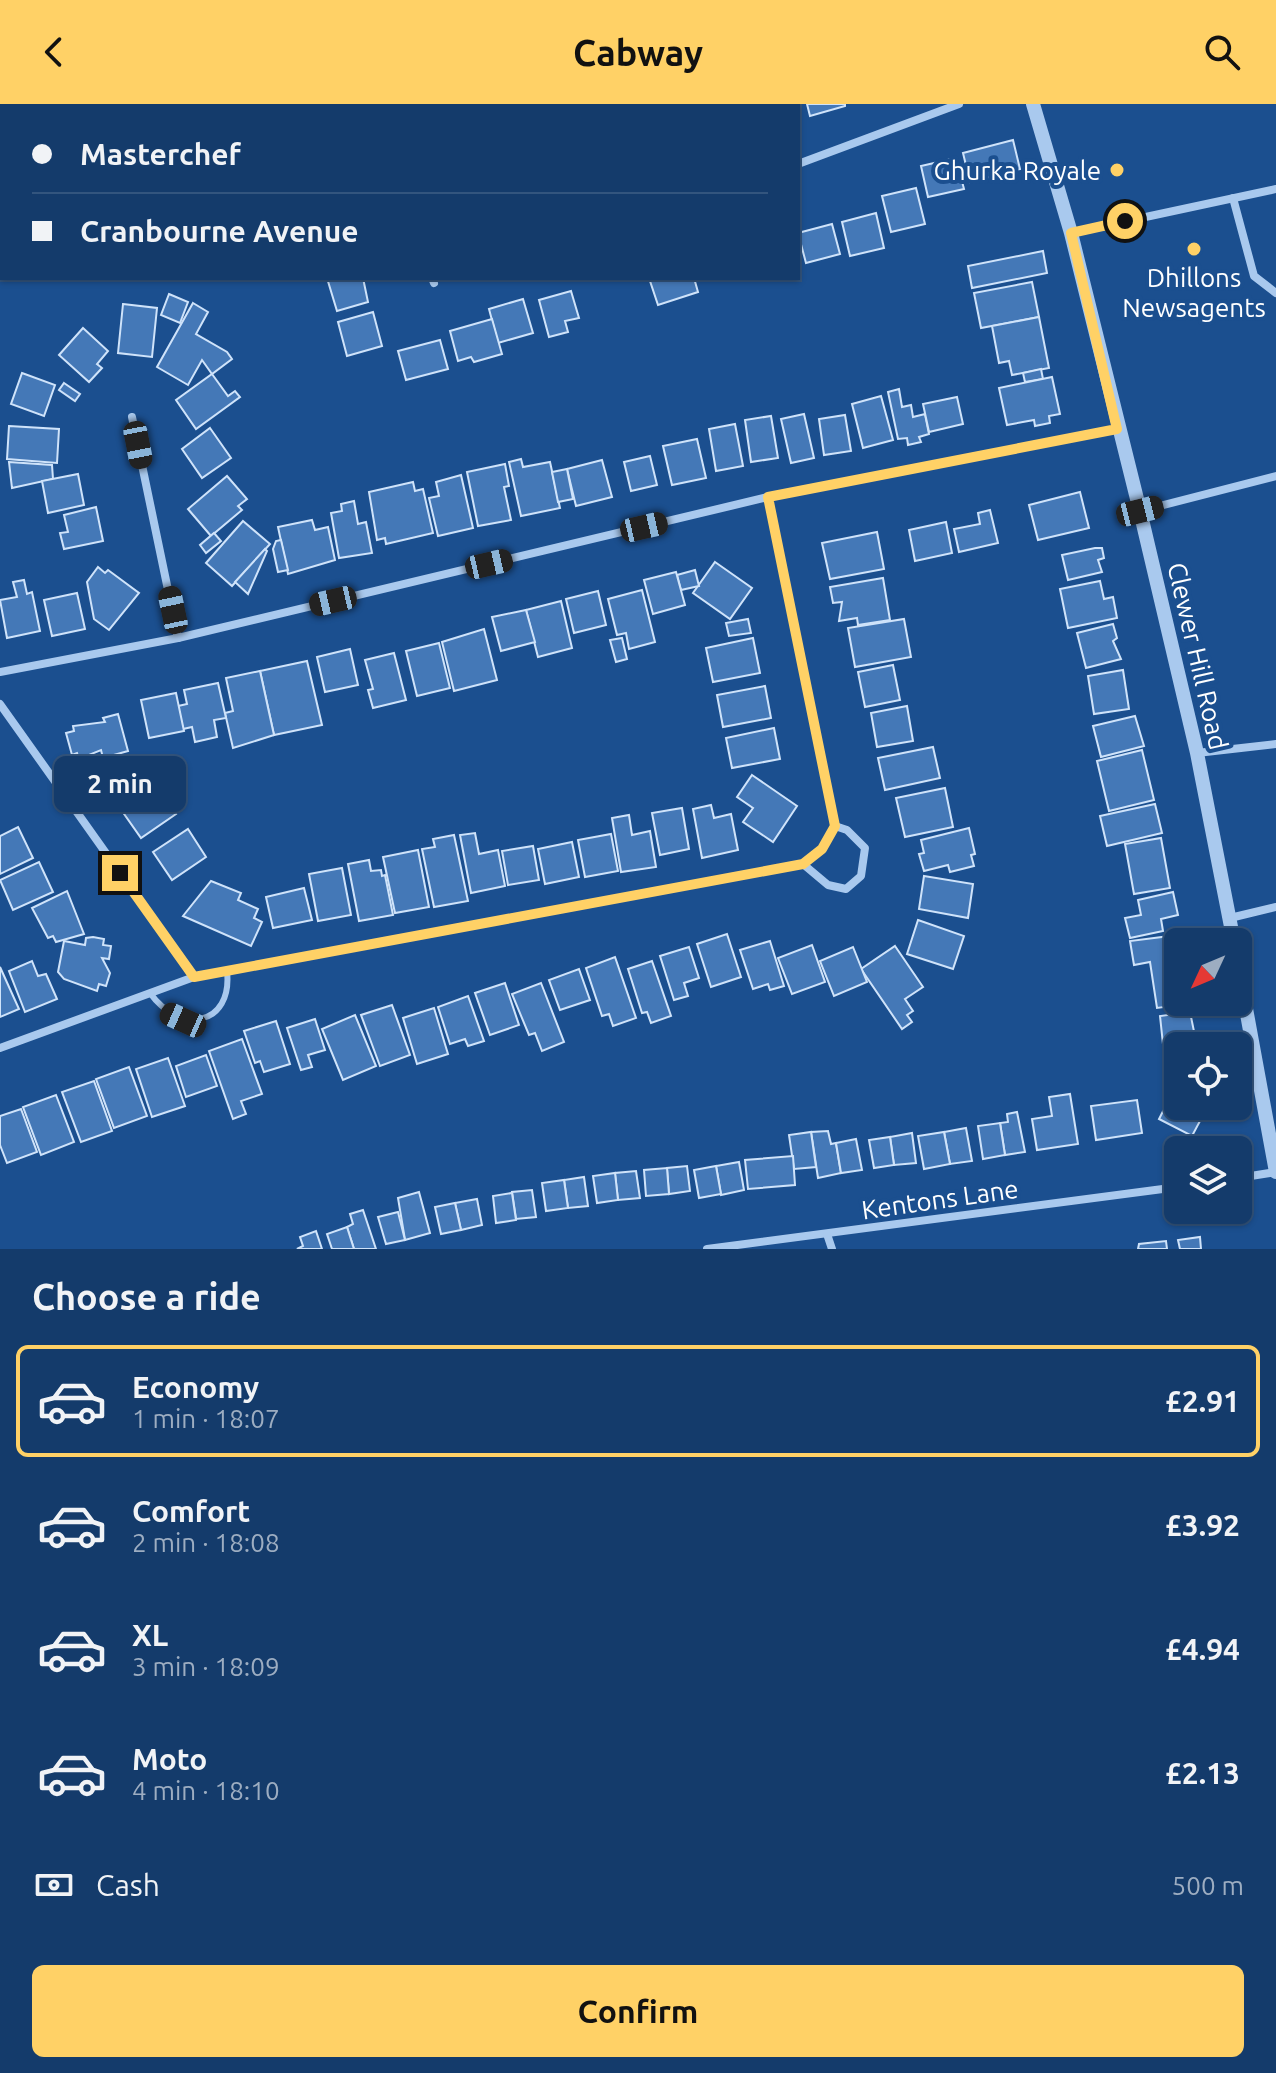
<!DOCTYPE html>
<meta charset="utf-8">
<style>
:root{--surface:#143b6b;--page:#1d4271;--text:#f1f3f6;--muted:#9dadc1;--line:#33557e;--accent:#ffd166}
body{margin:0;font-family:Ubuntu,sans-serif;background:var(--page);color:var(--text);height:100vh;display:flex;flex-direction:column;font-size:30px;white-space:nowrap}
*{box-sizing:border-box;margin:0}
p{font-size:26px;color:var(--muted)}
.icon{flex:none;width:44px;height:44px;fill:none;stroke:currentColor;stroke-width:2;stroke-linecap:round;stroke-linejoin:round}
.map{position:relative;height:1145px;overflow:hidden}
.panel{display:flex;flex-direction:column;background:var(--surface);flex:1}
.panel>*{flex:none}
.banner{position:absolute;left:0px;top:0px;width:800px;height:176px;box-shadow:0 2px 6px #0004,0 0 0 2px var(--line);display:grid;align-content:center;height:176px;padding:0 32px;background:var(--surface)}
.needle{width:52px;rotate:226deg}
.fabs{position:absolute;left:1164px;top:824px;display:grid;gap:16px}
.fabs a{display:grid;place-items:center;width:88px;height:88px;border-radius:12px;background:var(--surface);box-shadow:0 2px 6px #0004,0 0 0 2px var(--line);font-size:40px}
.end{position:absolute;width:36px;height:36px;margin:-18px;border:10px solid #ffd166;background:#111;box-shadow:0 0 0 4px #111}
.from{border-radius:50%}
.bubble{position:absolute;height:56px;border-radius:12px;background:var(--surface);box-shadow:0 2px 6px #0004,0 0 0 2px var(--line);font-size:26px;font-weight:700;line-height:56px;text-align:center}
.car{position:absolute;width:24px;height:48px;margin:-24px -12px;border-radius:10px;box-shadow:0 0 6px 2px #0007;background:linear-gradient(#222 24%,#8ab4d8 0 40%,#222 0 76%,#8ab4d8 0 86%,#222 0)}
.banner b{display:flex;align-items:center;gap:28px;height:76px;font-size:30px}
.banner b+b{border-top:2px solid var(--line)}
.banner i{width:20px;height:20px;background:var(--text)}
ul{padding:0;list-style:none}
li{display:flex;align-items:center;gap:24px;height:112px;margin:0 16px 12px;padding:0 16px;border:4px solid transparent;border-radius:12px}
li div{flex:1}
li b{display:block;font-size:30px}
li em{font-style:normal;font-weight:700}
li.selected{border-color:var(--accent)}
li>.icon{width:72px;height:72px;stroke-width:1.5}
h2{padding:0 32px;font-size:36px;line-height:96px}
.pay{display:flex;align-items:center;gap:20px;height:88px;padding:0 32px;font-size:30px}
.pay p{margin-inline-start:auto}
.button{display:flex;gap:16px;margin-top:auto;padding:16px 32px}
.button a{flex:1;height:92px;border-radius:12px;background:var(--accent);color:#111;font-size:32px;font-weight:700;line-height:92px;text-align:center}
header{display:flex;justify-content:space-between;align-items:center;height:104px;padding:0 32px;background:var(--accent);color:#111;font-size:36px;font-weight:700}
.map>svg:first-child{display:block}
</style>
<header><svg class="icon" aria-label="back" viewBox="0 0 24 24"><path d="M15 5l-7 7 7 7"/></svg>Cabway<svg class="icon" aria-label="search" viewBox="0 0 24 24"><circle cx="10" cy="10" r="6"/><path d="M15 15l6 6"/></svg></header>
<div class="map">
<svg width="1276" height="1145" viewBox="0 0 1276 1145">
<rect width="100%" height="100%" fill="#1b4f8f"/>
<g fill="#4478b7" stroke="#cfe3fa" stroke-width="2">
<polygon points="807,0 845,0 845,2 810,12"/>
<polygon points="1013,36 1020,65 970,78 963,49"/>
<polygon points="956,54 964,85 928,93 921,62"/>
<polygon points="916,84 925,120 891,128 882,92"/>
<polygon points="876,109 884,144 850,152 842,118"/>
<polygon points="832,120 840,150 806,159 798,129"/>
<polygon points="1043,147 1047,169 972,184 968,162"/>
<polygon points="327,174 363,174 368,198 337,207"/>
<polygon points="649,174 694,174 698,188 658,201"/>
<polygon points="1032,178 1039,213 981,224 974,189"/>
<polygon points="571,187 579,214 565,217 568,228 549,233 539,196"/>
<polygon points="169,190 188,198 180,219 161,211"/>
<polygon points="523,195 533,229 498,239 489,205"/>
<polygon points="193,199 208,208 196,230 227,248 232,255 212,270 202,256 188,281 157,263"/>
<polygon points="123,200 157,204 152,253 118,249"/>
<polygon points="373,208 382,242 347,252 338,218"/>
<polygon points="1039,213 1049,264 1012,271 1009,257 999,259 992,222"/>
<polygon points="492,215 502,250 474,258 471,253 458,257 450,227"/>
<polygon points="83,224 108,247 97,260 102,264 89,278 59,251"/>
<polygon points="440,236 448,265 406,276 398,247"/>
<polygon points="1041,265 1043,275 1025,278 1023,269"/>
<polygon points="22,269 55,281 44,312 11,300"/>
<polygon points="212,270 228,292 235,287 240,293 196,325 176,296"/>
<polygon points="1052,273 1060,310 1049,312 1050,319 1035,322 1034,316 1007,321 999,284"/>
<polygon points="64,279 80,290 75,297 59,286"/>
<polygon points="899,285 902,303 911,301 913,313 925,310 929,330 919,333 921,338 908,341 907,334 898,335 888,288"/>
<polygon points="881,292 893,336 863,344 852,300"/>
<polygon points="957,293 963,320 929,328 923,300"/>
<polygon points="804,310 814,354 791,359 781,315"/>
<polygon points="845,311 851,347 824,351 819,315"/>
<polygon points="771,312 778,354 751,358 745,316"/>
<polygon points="735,320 743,362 716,367 709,325"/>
<polygon points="9,322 59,325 57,359 7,355"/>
<polygon points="210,324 231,354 202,374 182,345"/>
<polygon points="697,335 706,374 672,381 663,342"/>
<polygon points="650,352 657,381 631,387 624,358"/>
<polygon points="521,355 523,363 550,358 560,404 521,412 509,358"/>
<polygon points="602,356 612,393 576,402 567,365"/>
<polygon points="9,358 52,361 53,375 12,384"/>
<polygon points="505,360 509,382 504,383 511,416 478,422 467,368"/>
<polygon points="567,365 573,395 558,398 552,368"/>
<polygon points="78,370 84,401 48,409 42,377"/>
<polygon points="461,371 473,424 438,432 429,394 439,392 436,378"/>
<polygon points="227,372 247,395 238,402 242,406 211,432 188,405"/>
<polygon points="413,378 415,387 423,385 433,429 386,440 385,434 377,436 369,388"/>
<polygon points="1080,388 1089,424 1038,436 1029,401"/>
<polygon points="354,397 358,420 366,418 372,449 339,454 331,409 342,407 341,400"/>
<polygon points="96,403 103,437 64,445 60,429 68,428 64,411"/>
<polygon points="990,406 998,439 959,448 954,425 980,420 978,409"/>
<polygon points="312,416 315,426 328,423 335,456 288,470 278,423"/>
<polygon points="243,417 270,440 232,482 206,459"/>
<polygon points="946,418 952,449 915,457 909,426"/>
<polygon points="877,428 884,465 830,475 822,439"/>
<polygon points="214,429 221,437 206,449 200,441"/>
<polygon points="281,436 288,466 278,468 273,445 276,437"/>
<polygon points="1095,444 1102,444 1104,454 1098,456 1102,468 1068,476 1062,451"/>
<polygon points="265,445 267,447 248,490 235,478"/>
<polygon points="715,458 752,484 730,515 693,489"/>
<polygon points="98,463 105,469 108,466 139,489 109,526 94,515 87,478"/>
<polygon points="695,466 699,482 681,486 677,471"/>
<polygon points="676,468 685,501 653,510 644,476"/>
<polygon points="883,474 890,516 858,521 857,514 839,517 842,498 833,499 830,483"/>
<polygon points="24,476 27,490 32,488 40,527 7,534 0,496 17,493 13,478"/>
<polygon points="1100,477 1104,495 1113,493 1117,514 1068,524 1060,485"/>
<polygon points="642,486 655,538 629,545 626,529 617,531 608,495"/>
<polygon points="598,487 606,521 574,529 566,495"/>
<polygon points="77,489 85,525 52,532 44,496"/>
<polygon points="561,497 572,544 538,553 526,506"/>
<polygon points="526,506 535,538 501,547 492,513"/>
<polygon points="748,515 751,529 729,532 726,519"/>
<polygon points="904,515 911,553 855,563 848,524"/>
<polygon points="1113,520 1117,534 1113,537 1121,555 1086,564 1077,529"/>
<polygon points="484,525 497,576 454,587 442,538"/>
<polygon points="622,534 627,555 616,558 610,536"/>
<polygon points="753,534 760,569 713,578 706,544"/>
<polygon points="439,539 450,584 417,592 406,547"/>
<polygon points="350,545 358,581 325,588 317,553"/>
<polygon points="394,549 406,596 373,604 368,586 373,585 365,556"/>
<polygon points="307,557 322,621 274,631 260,567"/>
<polygon points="893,561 900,596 865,603 858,568"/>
<polygon points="1123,566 1129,605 1094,610 1088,572"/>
<polygon points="260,567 274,631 233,644 225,609 233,607 226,574"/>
<polygon points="218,579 226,614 214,616 217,633 195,638 192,623 183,625 178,602 187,600 184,586"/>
<polygon points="765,582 771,614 723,623 717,591"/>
<polygon points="176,589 184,627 149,634 141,596"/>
<polygon points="907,602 913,637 877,643 871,609"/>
<polygon points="118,610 128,647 103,654 101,646 79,655 77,649 72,651 66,629 74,627 73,622 105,618 103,614"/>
<polygon points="1135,612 1144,642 1101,653 1093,622"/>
<polygon points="774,624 780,655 732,664 726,634"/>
<polygon points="933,643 940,674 885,686 878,654"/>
<polygon points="1142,646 1154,696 1109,707 1097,657"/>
<polygon points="752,671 797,702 773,738 743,718 753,704 737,693"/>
<polygon points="158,683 176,710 141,734 122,707"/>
<polygon points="945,684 953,723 905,733 896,694"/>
<polygon points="1155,700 1162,729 1107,742 1100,712"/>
<polygon points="711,701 714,714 731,710 738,746 702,754 693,705"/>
<polygon points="682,704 689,745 660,751 652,709"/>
<polygon points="629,711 632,731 650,727 656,763 621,768 612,714"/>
<polygon points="18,723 33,754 0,770 0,732"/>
<polygon points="969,724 975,750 971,751 974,762 950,768 948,761 924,767 919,750 924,749 921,736"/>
<polygon points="188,725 206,753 172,776 153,748"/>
<polygon points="475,729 479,750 498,746 505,782 471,789 460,731"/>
<polygon points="611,730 618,767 585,773 578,736"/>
<polygon points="454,731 468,797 434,803 422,745 435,743 433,735"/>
<polygon points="1161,734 1170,784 1134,790 1125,740"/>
<polygon points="572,738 579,773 545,780 538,745"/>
<polygon points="533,742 539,776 508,781 502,747"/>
<polygon points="418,746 429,803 395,809 383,753"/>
<polygon points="369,756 371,767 381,766 382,772 385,771 393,811 359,817 348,760"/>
<polygon points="39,758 53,788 13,806 0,776"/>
<polygon points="342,764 351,811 318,817 309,770"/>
<polygon points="924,772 973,780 968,814 919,805"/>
<polygon points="211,777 241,789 238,796 258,805 254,814 262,818 251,842 183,812"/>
<polygon points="304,784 312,816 273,824 266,793"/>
<polygon points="67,787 84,830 56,838 53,832 48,834 32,804"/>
<polygon points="1173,788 1178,811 1161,815 1163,827 1130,834 1125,814 1141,811 1138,796"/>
<polygon points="918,816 964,832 953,865 907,850"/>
<polygon points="727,830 741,873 711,883 697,840"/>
<polygon points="1178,831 1178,889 1170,890 1172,902 1157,904 1150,858 1134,861 1130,837"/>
<polygon points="93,833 104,835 103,841 111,842 109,855 102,854 110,869 106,882 99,880 97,887 64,875 58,868 64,837 85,841 86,834"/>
<polygon points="770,837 784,882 770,886 768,880 753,885 740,846"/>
<polygon points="812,841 825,878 792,890 778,854"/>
<polygon points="895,842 923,883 905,895 913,907 907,911 912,918 902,925 861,865"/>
<polygon points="689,843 699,874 684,879 688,892 674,896 660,852"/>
<polygon points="853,843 867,878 834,892 820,857"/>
<polygon points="615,853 636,914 613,922 609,910 602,912 586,864"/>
<polygon points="32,857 38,872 46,870 57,895 25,908 9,867"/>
<polygon points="652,857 671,912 651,919 647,908 642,909 628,865"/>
<polygon points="0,863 19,905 0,913"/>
<polygon points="579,865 590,896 560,906 549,876"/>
<polygon points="505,879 519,921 490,931 475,889"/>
<polygon points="541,879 564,938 542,947 535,929 529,931 512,890"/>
<polygon points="468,892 484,937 468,942 465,935 450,940 438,903"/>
<polygon points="392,901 410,951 380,962 361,911"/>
<polygon points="434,904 448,950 417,960 403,914"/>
<polygon points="1190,908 1197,942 1178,942 1178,957 1165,959 1160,912"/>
<polygon points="355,911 376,962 343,976 322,925"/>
<polygon points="315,915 325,946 308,951 312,963 301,966 287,924"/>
<polygon points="276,917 290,960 264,968 260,957 255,959 244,927"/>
<polygon points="242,935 262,990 241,997 246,1010 233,1015 209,947"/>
<polygon points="206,951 217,982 186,993 176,962"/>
<polygon points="168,954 185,1002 152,1013 136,965"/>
<polygon points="129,963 147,1012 114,1024 96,975"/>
<polygon points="94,977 112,1027 81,1038 62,988"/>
<polygon points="1178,978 1178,1002 1208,1002 1192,1032 1159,1015"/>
<polygon points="1070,990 1078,1040 1037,1046 1032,1015 1052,1012 1049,993"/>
<polygon points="56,991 74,1038 41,1051 23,1003"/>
<polygon points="1137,996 1142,1029 1096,1036 1091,1002"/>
<polygon points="21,1005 37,1048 7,1059 0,1041 0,1012"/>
<polygon points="1017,1008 1025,1048 1005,1051 1000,1019 1008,1018 1007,1010"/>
<polygon points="1000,1019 1005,1051 983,1055 978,1022"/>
<polygon points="966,1024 972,1057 950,1060 944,1028"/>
<polygon points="828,1027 831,1040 836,1039 841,1069 818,1074 811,1028"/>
<polygon points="811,1028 816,1063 794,1065 789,1031"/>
<polygon points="944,1028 950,1060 924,1065 918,1032"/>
<polygon points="912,1029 916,1059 894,1061 890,1033"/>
<polygon points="890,1033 894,1061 874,1064 869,1036"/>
<polygon points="856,1035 862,1066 841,1069 836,1039"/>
<polygon points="793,1052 795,1081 748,1085 745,1056"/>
<polygon points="739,1058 744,1086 721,1091 716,1062"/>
<polygon points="687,1062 690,1087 669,1090 667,1064"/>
<polygon points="716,1062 721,1090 699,1094 694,1066"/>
<polygon points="667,1064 669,1090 646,1092 644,1066"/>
<polygon points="636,1067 640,1094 618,1096 615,1069"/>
<polygon points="615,1069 618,1096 597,1099 593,1072"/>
<polygon points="584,1073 588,1102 568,1104 564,1076"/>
<polygon points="564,1076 568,1104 546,1107 542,1079"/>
<polygon points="532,1086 536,1113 516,1115 512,1088"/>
<polygon points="419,1088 430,1129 405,1136 398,1094"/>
<polygon points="512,1089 516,1116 496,1119 493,1092"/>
<polygon points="477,1095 482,1121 461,1126 455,1099"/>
<polygon points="455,1099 461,1126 441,1130 435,1103"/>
<polygon points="363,1106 376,1145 354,1145 347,1123 353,1120 350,1110"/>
<polygon points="398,1108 405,1136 386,1140 378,1113"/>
<polygon points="347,1123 354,1145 332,1145 327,1130"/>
<polygon points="316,1127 322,1145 297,1145 303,1142 300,1133"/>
<polygon points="1200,1133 1201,1145 1180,1145 1178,1136"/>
<polygon points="1166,1137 1167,1145 1138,1145 1139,1140"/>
</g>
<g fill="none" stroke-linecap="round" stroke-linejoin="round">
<g stroke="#a9c9ee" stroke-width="6">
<polyline points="101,2 105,0"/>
<path d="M150 889C180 931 233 922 227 867"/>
</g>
<g stroke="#a9c9ee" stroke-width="8">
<polyline points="231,0 231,2"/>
<polyline points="253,2 257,0"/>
<polyline points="798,60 959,0"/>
<polyline points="1233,94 1254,172 1276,189"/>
<polyline points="1071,129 1276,85"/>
<polyline points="432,174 434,179"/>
<polyline points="132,313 178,534"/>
<polyline points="1140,407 1276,372"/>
<polyline points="0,568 178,534 768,393 1117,325"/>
<polyline points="0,600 194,873"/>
<polyline points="1197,649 1276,640"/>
<polyline points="803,760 828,781 846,785 861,772 865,744 847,726 835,722"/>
<polyline points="1230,814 1276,803"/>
<polyline points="0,944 194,873 803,760 822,745 835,722 768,393"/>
<polyline points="1238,1074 1276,1068"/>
<polyline points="827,1130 832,1145"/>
<polyline points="707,1145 1178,1083"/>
</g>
<g stroke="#a9c9ee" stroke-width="14">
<polyline points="1033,0 1071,129 1140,407 1197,649 1234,838"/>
<polyline points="1238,861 1276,1068"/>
</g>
</g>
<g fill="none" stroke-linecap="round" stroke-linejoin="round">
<polyline stroke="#ffd166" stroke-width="10" points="120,769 194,873 803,760 822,745 835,722 768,393 1117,325 1071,129 1125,117"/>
</g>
<g fill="#ffd166" stroke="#1b4f8f" stroke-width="3">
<circle cx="1117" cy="66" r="8"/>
<circle cx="1194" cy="145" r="8"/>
</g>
<g text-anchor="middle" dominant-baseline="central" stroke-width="8" stroke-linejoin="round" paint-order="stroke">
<g font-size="26" fill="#fff" stroke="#1b4f8f" text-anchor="end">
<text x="1101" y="66">Ghurka Royale</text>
<text x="1194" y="173" text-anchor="middle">Dhillons<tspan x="1194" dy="30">Newsagents</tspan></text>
</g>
<g font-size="26" fill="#fff" stroke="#1b4f8f">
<text transform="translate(1198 552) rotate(77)">Clewer Hill Road</text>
<text transform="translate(940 1095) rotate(-8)">Kentons Lane</text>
</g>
</g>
</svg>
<div class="fabs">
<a><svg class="needle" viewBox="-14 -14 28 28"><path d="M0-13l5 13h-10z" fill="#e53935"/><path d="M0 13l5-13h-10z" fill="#9dadc1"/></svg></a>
<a><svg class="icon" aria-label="locate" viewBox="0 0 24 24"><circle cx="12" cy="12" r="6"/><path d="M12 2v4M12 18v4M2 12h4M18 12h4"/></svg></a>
<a><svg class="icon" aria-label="layers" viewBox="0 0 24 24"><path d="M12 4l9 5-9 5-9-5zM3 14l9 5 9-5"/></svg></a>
</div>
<i class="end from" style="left:1125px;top:117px"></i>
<i class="end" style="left:120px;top:769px"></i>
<div class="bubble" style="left:54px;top:652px;width:132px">2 min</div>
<i class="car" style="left:138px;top:341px;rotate:169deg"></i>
<i class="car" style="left:1140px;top:407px;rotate:76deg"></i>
<i class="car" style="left:644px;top:423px;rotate:77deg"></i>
<i class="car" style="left:489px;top:460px;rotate:77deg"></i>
<i class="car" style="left:333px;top:497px;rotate:257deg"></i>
<i class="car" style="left:173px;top:506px;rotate:348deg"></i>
<i class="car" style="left:183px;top:916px;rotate:294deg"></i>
<div class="banner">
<b><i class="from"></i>Masterchef</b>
<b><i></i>Cranbourne Avenue</b>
</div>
</div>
<section class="panel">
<h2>Choose a ride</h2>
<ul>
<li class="selected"><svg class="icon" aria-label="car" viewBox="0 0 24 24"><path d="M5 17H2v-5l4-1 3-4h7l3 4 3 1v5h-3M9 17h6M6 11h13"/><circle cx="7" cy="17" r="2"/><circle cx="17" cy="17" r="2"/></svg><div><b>Economy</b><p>1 min · 18:07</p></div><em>£2.91</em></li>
<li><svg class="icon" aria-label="car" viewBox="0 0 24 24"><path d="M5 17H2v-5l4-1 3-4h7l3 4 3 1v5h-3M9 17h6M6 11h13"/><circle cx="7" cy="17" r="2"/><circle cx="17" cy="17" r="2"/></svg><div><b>Comfort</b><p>2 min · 18:08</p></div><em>£3.92</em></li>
<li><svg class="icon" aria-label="car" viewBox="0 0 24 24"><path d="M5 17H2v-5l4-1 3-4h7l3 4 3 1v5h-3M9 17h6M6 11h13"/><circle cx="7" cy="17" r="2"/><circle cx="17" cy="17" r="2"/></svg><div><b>XL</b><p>3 min · 18:09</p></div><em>£4.94</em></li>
<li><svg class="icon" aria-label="car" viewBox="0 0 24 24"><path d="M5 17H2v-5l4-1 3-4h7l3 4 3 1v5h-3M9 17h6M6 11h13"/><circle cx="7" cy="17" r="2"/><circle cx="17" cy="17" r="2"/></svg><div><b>Moto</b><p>4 min · 18:10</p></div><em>£2.13</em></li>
</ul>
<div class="pay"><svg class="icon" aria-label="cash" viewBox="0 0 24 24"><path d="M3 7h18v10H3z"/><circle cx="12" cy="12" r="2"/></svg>Cash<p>500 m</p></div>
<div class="button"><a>Confirm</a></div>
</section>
